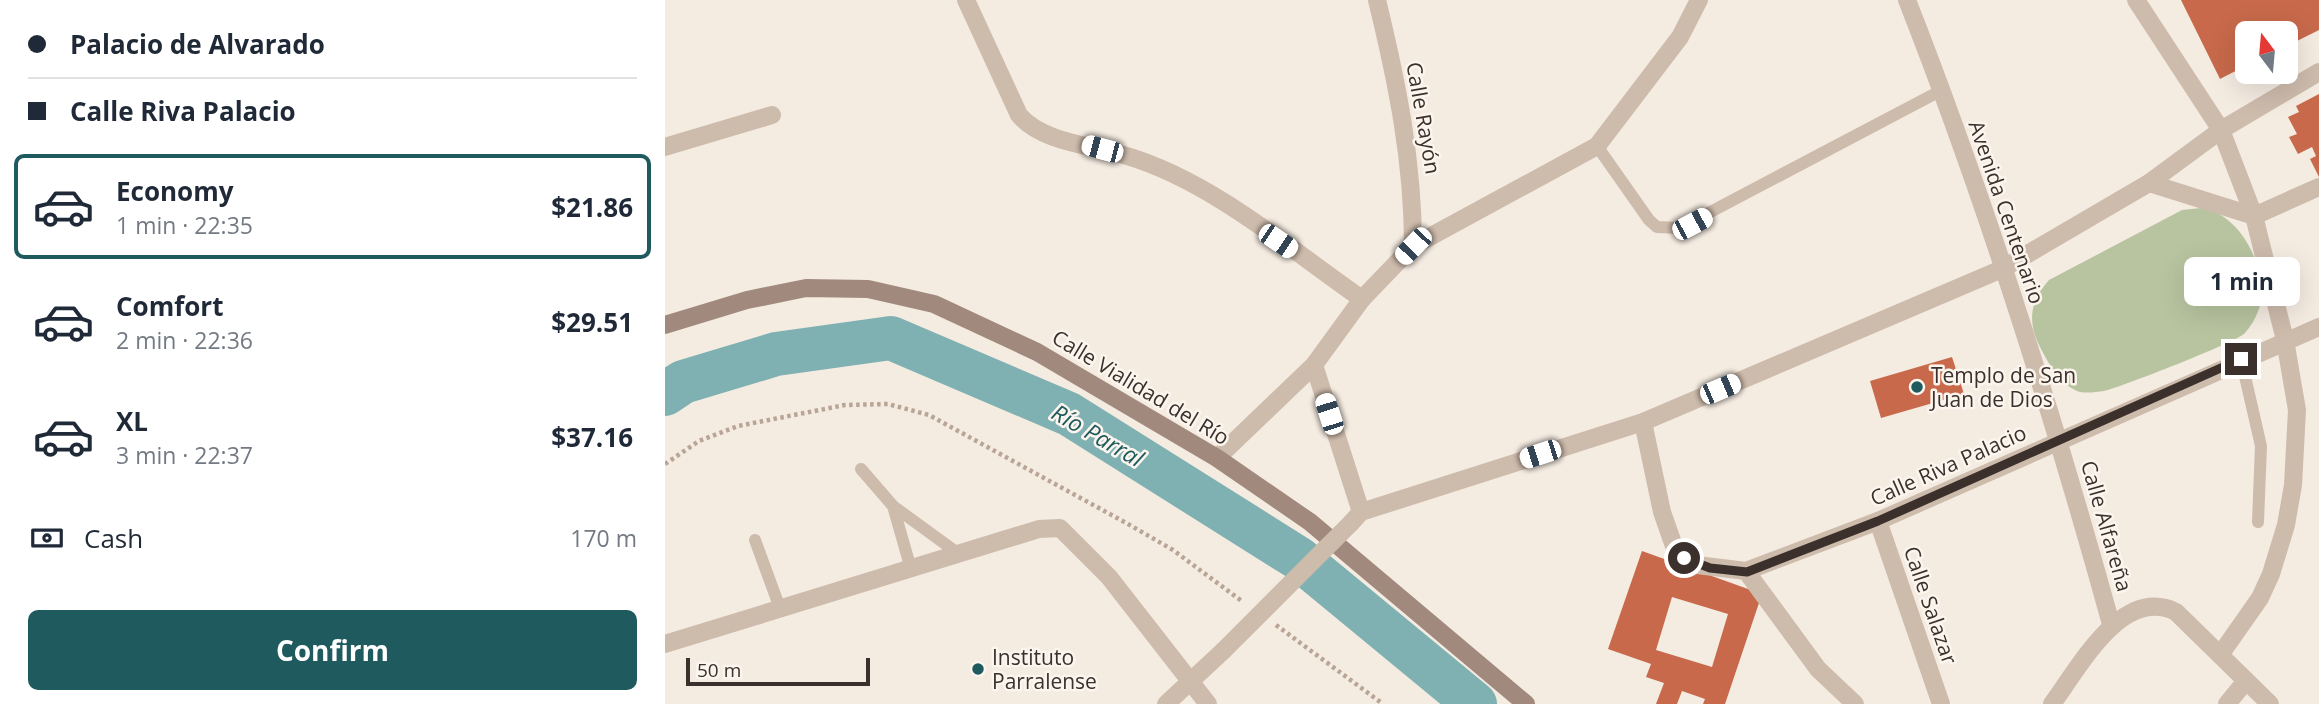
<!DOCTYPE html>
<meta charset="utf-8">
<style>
:root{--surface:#fff;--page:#f6f6f7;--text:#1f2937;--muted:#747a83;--line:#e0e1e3;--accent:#1f5a5e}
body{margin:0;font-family:"Open Sans",sans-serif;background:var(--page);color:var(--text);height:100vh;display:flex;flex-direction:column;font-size:26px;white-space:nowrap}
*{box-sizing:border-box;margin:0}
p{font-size:23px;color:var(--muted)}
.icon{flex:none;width:38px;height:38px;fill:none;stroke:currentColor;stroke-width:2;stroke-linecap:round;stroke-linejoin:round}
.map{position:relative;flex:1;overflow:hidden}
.sheet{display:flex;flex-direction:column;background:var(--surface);width:665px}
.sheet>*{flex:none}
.hud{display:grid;align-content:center;height:154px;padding:0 28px;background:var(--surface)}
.needle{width:46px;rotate:344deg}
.controls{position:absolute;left:1570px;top:21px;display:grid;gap:14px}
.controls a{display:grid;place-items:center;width:63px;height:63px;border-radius:10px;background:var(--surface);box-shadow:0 7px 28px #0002;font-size:35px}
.scale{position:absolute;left:21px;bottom:18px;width:184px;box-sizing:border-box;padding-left:7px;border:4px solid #3b302b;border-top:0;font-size:19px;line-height:24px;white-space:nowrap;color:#3b302b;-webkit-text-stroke:5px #fbf5ee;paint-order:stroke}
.end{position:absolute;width:32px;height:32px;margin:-16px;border:9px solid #3b302b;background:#fff;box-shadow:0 0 0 4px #fff}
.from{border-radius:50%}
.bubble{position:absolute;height:49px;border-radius:10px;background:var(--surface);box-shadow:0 7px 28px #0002;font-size:23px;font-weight:700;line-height:49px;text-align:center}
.car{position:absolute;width:21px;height:42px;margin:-21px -10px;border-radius:9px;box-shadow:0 0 5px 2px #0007;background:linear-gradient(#fff 24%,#345 0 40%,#fff 0 76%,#345 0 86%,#fff 0)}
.hud b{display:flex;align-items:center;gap:24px;height:66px;font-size:26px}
.hud b+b{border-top:2px solid var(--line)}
.hud i{width:18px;height:18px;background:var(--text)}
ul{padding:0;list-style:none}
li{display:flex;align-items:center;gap:21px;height:105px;margin:0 14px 10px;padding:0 14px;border:4px solid transparent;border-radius:10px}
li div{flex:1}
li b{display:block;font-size:26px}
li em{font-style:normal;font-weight:700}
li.current{border-color:var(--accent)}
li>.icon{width:63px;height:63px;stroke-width:1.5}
.pay{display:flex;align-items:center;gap:18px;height:77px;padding:0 28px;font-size:26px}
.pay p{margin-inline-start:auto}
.button{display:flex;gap:14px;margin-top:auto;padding:14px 28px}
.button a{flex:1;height:80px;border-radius:10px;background:var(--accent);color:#fff;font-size:28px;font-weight:700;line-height:80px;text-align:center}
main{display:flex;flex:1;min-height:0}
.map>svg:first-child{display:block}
</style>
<main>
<section class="sheet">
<div class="hud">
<b><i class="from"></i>Palacio de Alvarado</b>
<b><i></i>Calle Riva Palacio</b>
</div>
<ul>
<li class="current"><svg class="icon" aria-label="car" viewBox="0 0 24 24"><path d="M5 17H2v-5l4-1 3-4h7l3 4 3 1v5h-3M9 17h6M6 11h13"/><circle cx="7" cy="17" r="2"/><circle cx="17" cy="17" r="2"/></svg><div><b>Economy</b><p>1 min · 22:35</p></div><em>$21.86</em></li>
<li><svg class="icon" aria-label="car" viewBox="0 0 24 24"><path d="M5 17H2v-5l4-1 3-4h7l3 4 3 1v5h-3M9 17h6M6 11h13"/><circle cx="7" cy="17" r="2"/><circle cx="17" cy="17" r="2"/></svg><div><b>Comfort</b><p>2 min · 22:36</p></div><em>$29.51</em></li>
<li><svg class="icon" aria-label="car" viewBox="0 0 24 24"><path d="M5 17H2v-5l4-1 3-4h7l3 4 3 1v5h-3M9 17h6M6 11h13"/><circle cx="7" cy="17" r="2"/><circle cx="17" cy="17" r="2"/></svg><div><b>XL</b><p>3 min · 22:37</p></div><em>$37.16</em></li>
</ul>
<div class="pay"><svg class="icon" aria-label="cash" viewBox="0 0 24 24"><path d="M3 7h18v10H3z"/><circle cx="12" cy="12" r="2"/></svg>Cash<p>170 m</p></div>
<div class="button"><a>Confirm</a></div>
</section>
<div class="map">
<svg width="1654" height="704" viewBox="0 0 1654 704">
<rect width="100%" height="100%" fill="#f4ebe1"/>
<path fill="#b8c4a0" d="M1536 208C1558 211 1576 229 1586 250 1600 279 1603 306 1580 333 1574 341 1454 388 1439 391 1431 392 1419 394 1412 391 1394 383 1384 364 1375 347 1362 321 1365 301 1384 280L1517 210Z"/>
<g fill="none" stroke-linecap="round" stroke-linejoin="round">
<polyline stroke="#7fb0b2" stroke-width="44" points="0,394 18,382 111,354 226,338 404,414 633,558 810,704"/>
</g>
<g fill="#c8694b" fill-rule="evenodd">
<polygon points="1516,0 1654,0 1654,30 1620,47 1620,33 1582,33 1582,65 1555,79"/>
<polygon points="1654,94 1654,177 1645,159 1651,156 1647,147 1633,154 1624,137 1632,134 1623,117 1634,112 1631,106"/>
<polygon points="1287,357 1299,394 1216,418 1205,381"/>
<path d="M977 551 1097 594 1060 704H1038L1040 699 1017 691 1012 704H991L999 683 981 677 986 664 943 649ZM1007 597 1063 614 1047 667 991 650Z"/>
</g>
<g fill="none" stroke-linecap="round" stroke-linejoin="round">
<g stroke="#b9a596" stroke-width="4.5" stroke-dasharray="3.5 3.5" stroke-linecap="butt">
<polyline points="0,464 34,441 73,426 180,405 223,404 264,415 463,524 508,550 578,602"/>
<polyline points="611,625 718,704"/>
</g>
<g stroke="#cdbbac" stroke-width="12">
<polyline points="932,146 984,220 992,227 1015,228 1277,90"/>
<polyline points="1576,359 1596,446 1593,522"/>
<polyline points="196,469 228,506"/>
<polyline points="90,540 116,611"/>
<polyline points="246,569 228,506 294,554"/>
</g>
<g stroke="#cdbbac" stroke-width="18">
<path d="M301 0 354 115C378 143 427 145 462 156 546 181 625 249 697 299"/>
<path d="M712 0C732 82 748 161 748 246"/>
<path d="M1242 0C1322 204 1388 414 1446 624"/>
<polyline points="1471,0 1556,130 1589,216 1620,340 1632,410 1628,485 1621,525 1606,574 1595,598 1555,655"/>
<polyline points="0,147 107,115"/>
<polyline points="1484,183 1589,216 1654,187"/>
<polyline points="649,365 696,512"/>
<polyline points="978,422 997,512 1010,549 1032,565 1081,571 1213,521 1654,327"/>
<polyline points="552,458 649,365 697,299 748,246 932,146 1015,37 1034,0"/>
<polyline points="1213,521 1276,704"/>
<polyline points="686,523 696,512 978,422 1337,269 1484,183 1556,130 1654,72"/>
<polyline points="1081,571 1153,669 1190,704"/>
<polyline points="0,644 374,529 395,528 444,577 543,704"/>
<polyline points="501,704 558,651"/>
<path d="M1387 704C1414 668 1457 585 1511 612L1605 704"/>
<polyline points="1562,704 1580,682"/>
</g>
<polyline stroke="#a18a7d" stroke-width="18" points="0,325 82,300 141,288 203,289 269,304 372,352 552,458 645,522 861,704"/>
<polyline stroke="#cdbbac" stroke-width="18" points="558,651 686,523"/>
</g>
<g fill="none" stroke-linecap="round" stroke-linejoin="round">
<polyline stroke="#3b302b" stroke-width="9" points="1019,558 1045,568 1082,572 1213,521 1576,359"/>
</g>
<g fill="#1f5a5e" stroke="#fbf5ee" stroke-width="2.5">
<circle cx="1252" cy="387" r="7"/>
<circle cx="313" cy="669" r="7"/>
</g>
<g text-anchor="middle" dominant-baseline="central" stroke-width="5" stroke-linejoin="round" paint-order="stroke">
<g font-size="21" fill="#3b302b" stroke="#fbf5ee">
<text transform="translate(759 118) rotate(80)">Calle Rayón</text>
<text transform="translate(1342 212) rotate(71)">Avenida Centenario</text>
<text transform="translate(476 387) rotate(31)">Calle Vialidad del Río</text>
<text transform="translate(1283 465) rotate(-24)">Calle Riva Palacio</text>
<text transform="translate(1442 526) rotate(74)">Calle Alfareña</text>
<text transform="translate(1266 605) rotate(71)">Calle Salazar</text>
</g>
<g font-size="21" fill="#3b302b" stroke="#fbf5ee" text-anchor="start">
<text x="1266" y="375">Templo de San<tspan x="1266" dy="24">Juan de Dios</tspan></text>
<text x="327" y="657">Instituto<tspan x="327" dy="24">Parralense</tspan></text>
</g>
<g font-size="23" font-style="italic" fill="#1f5a5e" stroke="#fbf5ee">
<text transform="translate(433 435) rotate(30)">Río Parral</text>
</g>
</g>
</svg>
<div class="controls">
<a><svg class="needle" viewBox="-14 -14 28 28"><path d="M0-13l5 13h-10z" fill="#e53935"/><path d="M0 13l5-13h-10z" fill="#747a83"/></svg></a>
</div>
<div class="scale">50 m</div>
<i class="end from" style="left:1019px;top:558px"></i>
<i class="end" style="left:1576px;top:359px"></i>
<div class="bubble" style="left:1519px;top:257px;width:116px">1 min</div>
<i class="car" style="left:437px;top:149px;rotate:285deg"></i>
<i class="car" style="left:1027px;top:224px;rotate:62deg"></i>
<i class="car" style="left:613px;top:241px;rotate:124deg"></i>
<i class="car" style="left:748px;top:246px;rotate:224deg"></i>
<i class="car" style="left:1055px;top:389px;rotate:67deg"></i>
<i class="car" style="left:664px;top:414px;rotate:342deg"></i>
<i class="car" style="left:875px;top:454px;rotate:252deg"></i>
</div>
</main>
